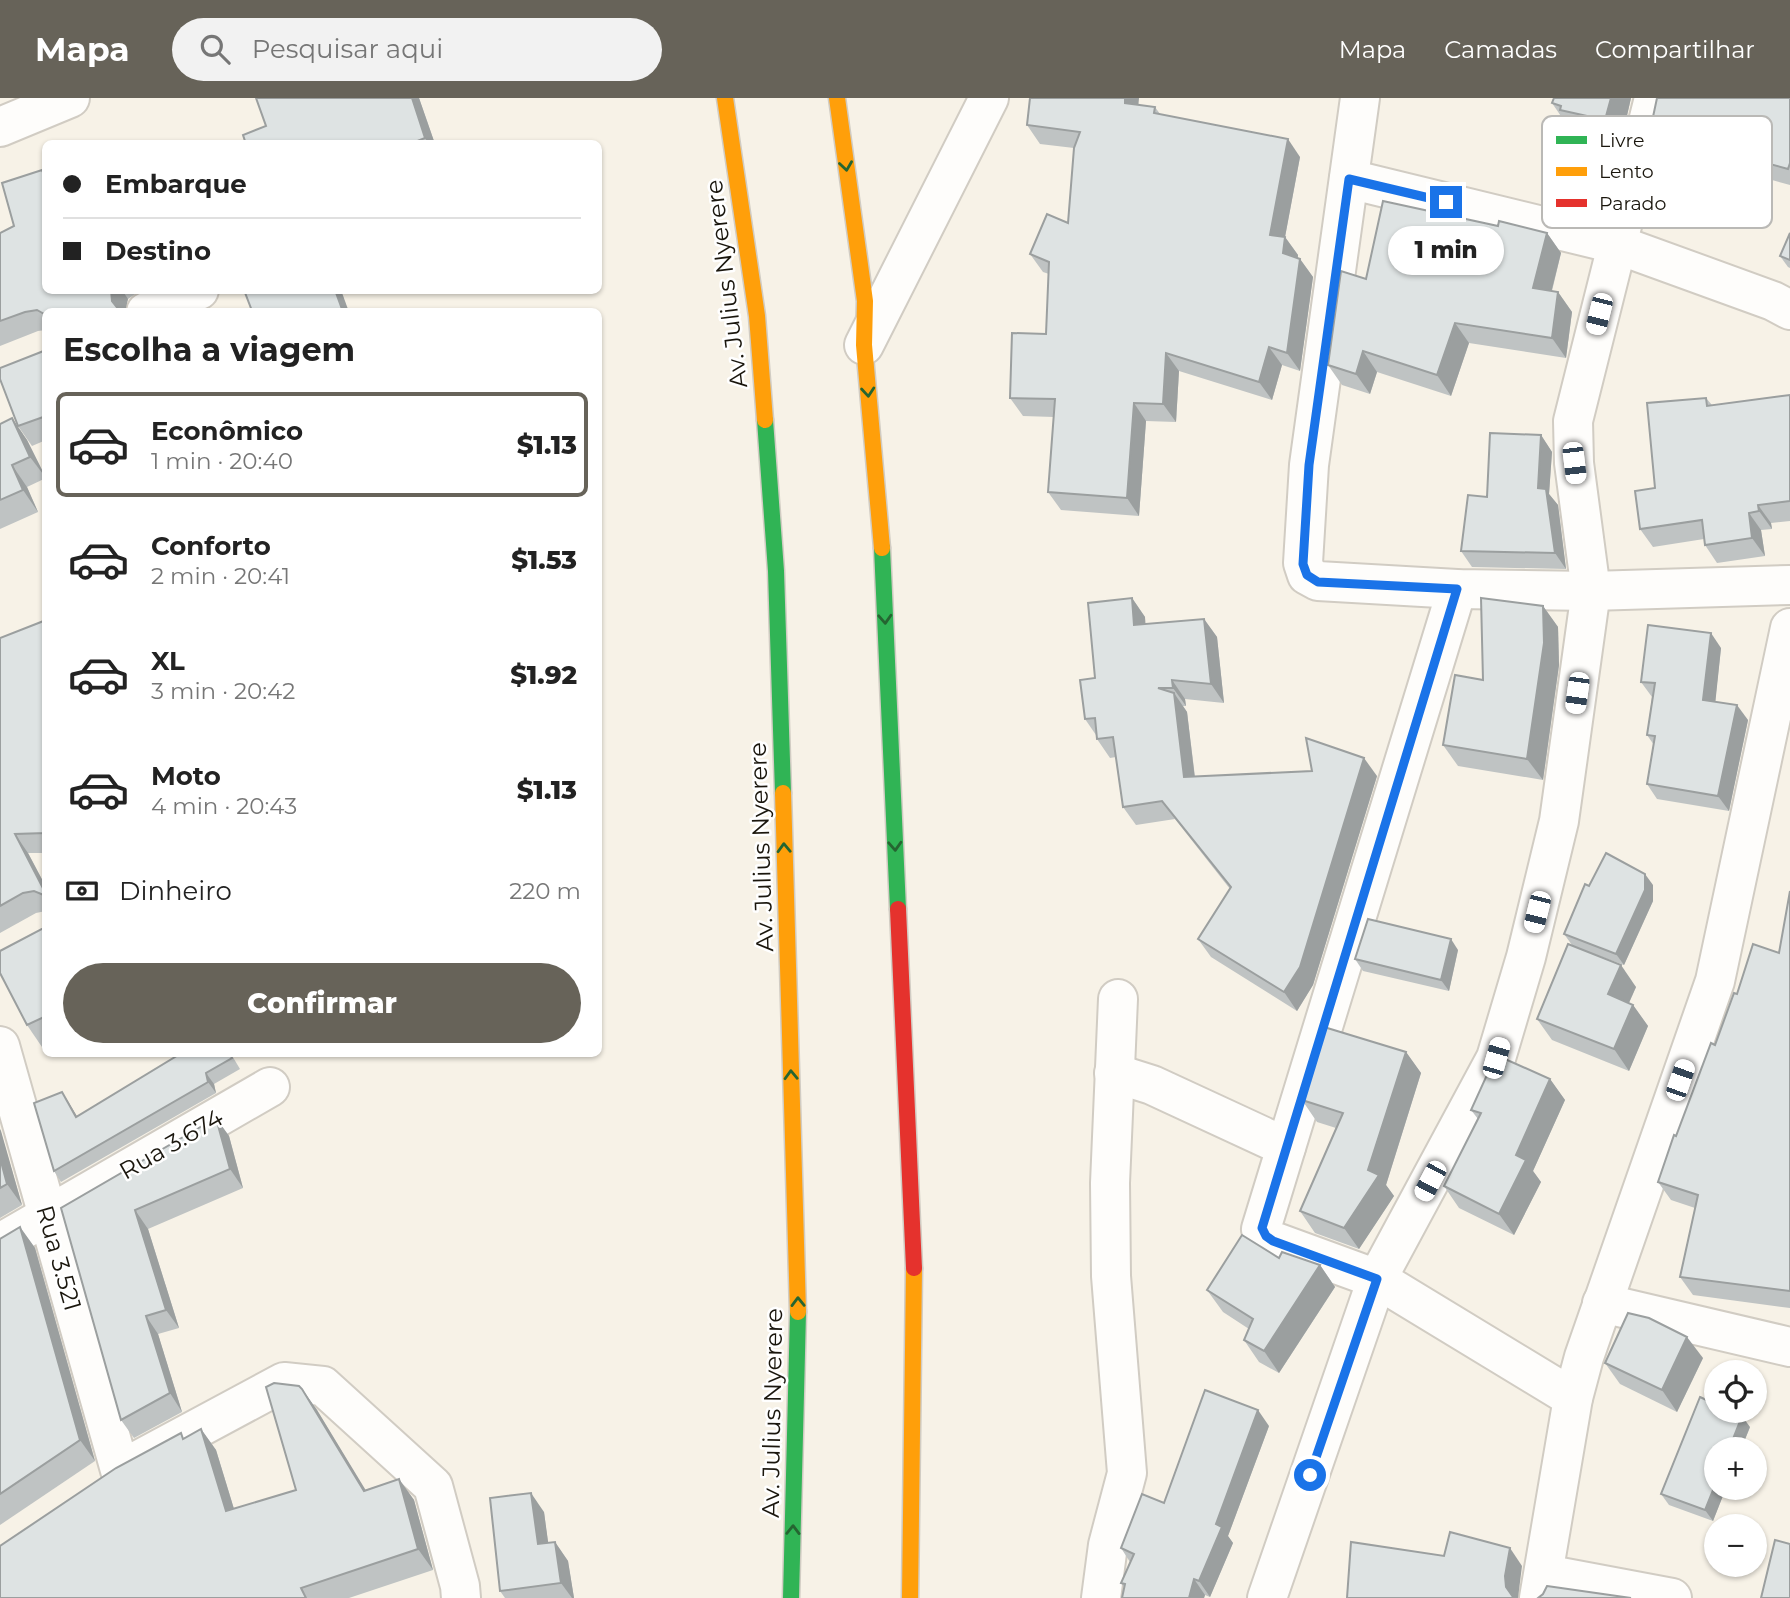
<!DOCTYPE html>
<html lang="pt">
<meta charset="utf-8">
<style>
:root{--surface:#fff;--page:#f2f2f2;--text:#222;--muted:#767676;--line:#e0e0e0;--accent:#676359}
body{margin:0;font-family:Montserrat,sans-serif;background:var(--page);color:var(--text);height:100vh;display:flex;flex-direction:column;font-size:26px;white-space:nowrap}
*{box-sizing:border-box;margin:0}
p{font-size:23px;color:var(--muted)}
.icon{flex:none;width:38px;height:38px;fill:none;stroke:currentColor;stroke-width:2;stroke-linecap:round;stroke-linejoin:round}
.map{position:relative;flex:1;overflow:hidden}
.sheet{position:absolute;left:42px;top:210px;width:560px;height:749px;display:flex;flex-direction:column;background:var(--surface);border-radius:10px;box-shadow:0 2px 5px #0004}
.sheet>*{flex:none}
.banner{position:absolute;left:42px;top:42px;width:560px;height:154px;border-radius:10px;box-shadow:0 2px 5px #0004;display:grid;align-content:center;height:154px;padding:0 21px;background:var(--surface)}
.controls{position:absolute;left:1704px;top:1262px;display:grid;gap:14px}
.controls a{display:grid;place-items:center;width:63px;height:63px;border-radius:50%;background:var(--surface);box-shadow:0 2px 5px #0004;font-size:35px}
.end{position:absolute;width:32px;height:32px;margin:-16px;border:9px solid #1a73e8;background:#fff;box-shadow:0 0 0 4px #fff}
.from{border-radius:50%}
.bubble{position:absolute;height:49px;border-radius:24px;background:var(--surface);box-shadow:0 2px 5px #0004;font-size:23px;font-weight:800;line-height:49px;text-align:center}
.car{position:absolute;width:21px;height:42px;margin:-21px -10px;border-radius:9px;box-shadow:0 0 5px 2px #0007;background:linear-gradient(#fff 24%,#345 0 40%,#fff 0 76%,#345 0 86%,#fff 0)}
.banner b{display:flex;align-items:center;gap:24px;height:66px;font-size:26px}
.banner b+b{border-top:2px solid var(--line)}
.banner i{width:18px;height:18px;background:var(--text)}
ul{padding:0;list-style:none}
li{display:flex;align-items:center;gap:21px;height:105px;margin:0 14px 10px;padding:0 7px;border:4px solid transparent;border-radius:10px}
li div{flex:1}
li b{display:block;font-size:26px}
li em{font-style:normal;font-weight:800}
li.on{border-color:var(--accent)}
li>.icon{width:63px;height:63px;stroke-width:1.5}
h2{padding:0 21px;font-size:32px;line-height:84px}
.pay{display:flex;align-items:center;gap:18px;height:77px;padding:0 21px;font-size:26px}
.pay p{margin-inline-start:auto}
.button{display:flex;gap:14px;margin-top:auto;padding:14px 21px}
.button a{flex:1;height:80px;border-radius:42px;background:var(--accent);color:#fff;font-size:28px;font-weight:800;line-height:80px;text-align:center}
header{display:flex;align-items:center;gap:42px;box-sizing:border-box;height:98px;padding:0 35px;background:var(--accent);color:#fff}
header strong{font-size:33px}
nav{display:flex;gap:38px;margin-inline-start:auto;font-size:24px}
.search{width:490px;height:63px;background:var(--page);display:flex;align-items:center;gap:18px;box-sizing:border-box;padding:0 24px;border-radius:38px;color:var(--muted);font-size:26px}
.map>svg:first-child{display:block}
</style>
<header>
<strong>Mapa</strong>
<div class="search"><svg class="icon" aria-label="search" viewBox="0 0 24 24"><circle cx="10" cy="10" r="6"/><path d="M15 15l6 6"/></svg>Pesquisar aqui</div>
<nav><a>Mapa</a><a>Camadas</a><a>Compartilhar</a></nav>
</header>
<div class="map">
<svg width="1790" height="1500" viewBox="0 0 1790 1500">
<rect width="100%" height="100%" fill="#f7f2e7"/>
<g fill="none" stroke-linecap="round" stroke-linejoin="round">
<defs>
<g id="street">
<polyline points="1360,0 1309,367 1303,465 1307,477 1318,483 1457,491 1591,493 1790,487"/>
<polyline points="0,29 70,0"/>
<polyline points="1349,81 1616,146 1773,203 1790,212"/>
<polyline points="146,214 199,192"/>
<polyline points="864,247 989,0"/>
<polyline points="1457,491 1261,1131 1266,1138 1273,1143 1377,1181 1573,1300"/>
<polyline points="0,948 120,1372"/>
<polyline points="1114,975 1152,987 1286,1049"/>
<polyline points="0,1145 270,989"/>
<polyline points="1602,1205 1790,1249"/>
<polyline points="137,1363 284,1284 323,1288 433,1388 460,1488 461,1500"/>
<polyline points="1544,1476 1672,1500"/>
<polyline points="1101,1500 1108,1447 1127,1375 1111,1178 1110,1085 1118,901"/>
<polyline points="1267,1500 1377,1181 1496,960 1526,859 1559,723 1591,493 1574,365 1573,323 1654,0"/>
<polyline points="1539,1500 1573,1300 1584,1259 1715,883 1790,530"/>
</g>
<g id="fast">
<polyline points="765,322 776,473 783,695"/>
<polyline points="882,450 898,811"/>
<polyline points="791,1500 798,1214"/>
</g>
<g id="slow">
<polyline points="725,0 757,218 765,322"/>
<polyline points="837,0 865,203 864,247 882,450"/>
<polyline points="783,695 798,1214"/>
<polyline points="910,1500 914,1170"/>
</g>
<polyline id="jam" points="898,811 914,1170"/>
</defs>
<use href="#street" stroke="#d1ccc3" stroke-width="42"/>
<use href="#fast" stroke="#d1ccc3" stroke-width="19"/>
<use href="#slow" stroke="#d1ccc3" stroke-width="19"/>
<use href="#jam" stroke="#d1ccc3" stroke-width="19"/>
<use href="#street" stroke="#fefdfb" stroke-width="38"/>
<use href="#fast" stroke="#30b455" stroke-width="16"/>
<use href="#slow" stroke="#ff9f0a" stroke-width="16"/>
<use href="#jam" stroke="#e5322d" stroke-width="16"/>
</g>
<g fill="#bfc3c3">
<polygon points="419,0 435,46 246,46"/>
<polygon points="1554,0 1631,0 1621,44 1575,34 1571,28 1567,27 1552,5"/>
<polygon points="1790,0 1790,87 1733,71 1730,67 1663,53 1650,33"/>
<polygon points="1138,7 1155,9 1160,16 1300,59 1285,139 1298,157 1298,160 1300,161 1313,179 1300,273 1282,267 1272,302 1179,273 1176,324 1146,323 1139,418 1061,412 1048,394 1054,319 1023,318 1010,300 1046,236 1049,176 1043,174 1030,156 1068,125 1074,50 1040,46 1027,27"/>
<polygon points="42,72 46,77 46,192 141,192 128,201 124,212 46,214 46,232 38,233 0,248 0,136 14,128"/>
<polygon points="1498,128 1547,135 1561,155 1552,193 1558,194 1572,214 1566,260 1469,245 1451,298 1377,274 1370,296 1342,287 1328,267"/>
<polygon points="1790,135 1790,170 1788,169 1780,158"/>
<polygon points="46,251 46,342 32,348 18,328 41,254"/>
<polygon points="1790,297 1790,423 1771,425 1772,431 1761,432 1765,458 1717,465 1705,447 1704,441 1653,449 1640,431 1655,390 1706,300 1712,307"/>
<polygon points="12,320 27,342 46,380 27,389 38,414 0,431 0,326"/>
<polygon points="1541,337 1552,354 1549,396 1558,407 1566,471 1472,469 1461,453 1487,399"/>
<polygon points="1132,500 1145,519 1145,526 1204,521 1217,539 1224,605 1185,601 1186,608 1183,608 1187,614 1195,679 1377,678 1313,887 1297,913 1211,859 1198,841 1230,791 1175,721 1136,727 1123,709 1116,659 1110,660 1097,641 1096,637 1085,621 1095,580"/>
<polygon points="1543,508 1558,529 1559,567 1543,682 1458,668 1443,647 1483,582"/>
<polygon points="46,521 46,755 28,755 46,789 46,813 36,815 0,835 0,540 41,524"/>
<polygon points="1721,550 1715,604 1748,622 1729,713 1657,701 1647,686 1654,647 1647,637 1652,599 1641,584"/>
<polygon points="1653,787 1653,803 1624,867 1575,849 1636,889 1629,905 1633,907 1648,928 1629,973 1552,942 1537,921 1572,847 1564,836 1589,788"/>
<polygon points="1790,793 1790,1210 1693,1197 1680,1179 1695,1110 1671,1102 1658,1084 1737,896 1779,855"/>
<polygon points="46,828 46,947 42,949 27,927 42,831"/>
<polygon points="1458,852 1449,893 1363,873 1355,861"/>
<polygon points="1406,954 1421,975 1386,1087 1394,1098 1359,1151 1315,1135 1300,1113 1336,1030 1317,1024 1302,1002"/>
<polygon points="180,956 231,956 240,971 214,986 216,995 61,1084 54,1073 62,994 77,1019"/>
<polygon points="1550,981 1565,1002 1533,1073 1541,1084 1514,1137 1459,1110 1444,1088 1478,1021 1471,1012"/>
<polygon points="216,1020 229,1038 243,1090 148,1131 179,1230 158,1236 182,1314 134,1340 121,1322 61,1110"/>
<polygon points="0,1031 22,1107 0,1120"/>
<polygon points="20,1129 35,1150 95,1363 0,1427 0,1141"/>
<polygon points="1279,1160 1320,1167 1335,1189 1279,1275 1259,1264 1244,1242 1249,1231 1223,1214 1207,1192"/>
<polygon points="1703,1260 1677,1314 1620,1286 1605,1265"/>
<polygon points="302,1291 317,1312 365,1392 399,1381 414,1402 433,1472 349,1500 0,1500 184,1340 201,1331 216,1352 234,1411 296,1392"/>
<polygon points="1269,1328 1228,1438 1233,1445 1210,1499 1205,1497 1204,1500 1122,1500 1124,1489 1121,1485 1130,1464 1121,1450 1164,1405"/>
<polygon points="1750,1329 1713,1423 1669,1407 1661,1396"/>
<polygon points="544,1414 548,1445 555,1444 568,1463 574,1500 505,1500 500,1493"/>
</g>
<g fill="#9b9f9f">
<polygon points="412,0 419,0 435,46 429,46 425,40"/>
<polygon points="1125,0 1139,0 1137,23 1125,5"/>
<polygon points="1611,0 1631,0 1621,44 1605,22"/>
<polygon points="1288,41 1300,59 1282,155 1270,137"/>
<polygon points="1547,135 1561,155 1547,211 1533,190"/>
<polygon points="1285,139 1298,157 1296,174 1283,155"/>
<polygon points="1300,161 1313,179 1300,273 1287,255"/>
<polygon points="111,192 122,192 128,201 125,214 120,214 112,203"/>
<polygon points="335,192 341,192 349,214 343,214"/>
<polygon points="1558,194 1572,214 1566,260 1552,240"/>
<polygon points="1455,225 1469,245 1451,298 1437,277"/>
<polygon points="1269,249 1282,267 1272,302 1259,284"/>
<polygon points="1363,253 1377,274 1370,296 1356,276"/>
<polygon points="1166,255 1179,273 1176,324 1163,306"/>
<polygon points="1134,305 1146,323 1139,418 1127,400"/>
<polygon points="12,320 27,342 46,380 30,359"/>
<polygon points="1541,337 1552,354 1549,396 1558,407 1566,471 1555,455 1538,390"/>
<polygon points="12,367 27,389 38,414 23,392"/>
<polygon points="1758,407 1771,425 1772,431 1759,413"/>
<polygon points="1749,415 1761,432 1765,458 1752,440"/>
<polygon points="1132,500 1145,519 1147,545 1134,527"/>
<polygon points="1543,508 1558,529 1559,567 1543,682 1527,661"/>
<polygon points="1204,521 1217,539 1224,605 1211,586"/>
<polygon points="1711,535 1721,550 1714,617 1703,602"/>
<polygon points="1172,582 1185,601 1186,608 1173,590"/>
<polygon points="1174,595 1187,614 1197,698 1184,679"/>
<polygon points="1737,607 1748,622 1729,713 1718,698"/>
<polygon points="1364,660 1377,678 1313,887 1297,913 1284,894"/>
<polygon points="15,736 28,755 46,789 46,796"/>
<polygon points="1645,776 1653,787 1653,803 1624,867 1616,856"/>
<polygon points="1451,841 1458,852 1449,893 1441,882"/>
<polygon points="1621,867 1636,889 1623,918 1608,896"/>
<polygon points="1633,907 1648,928 1629,973 1614,951"/>
<polygon points="1406,954 1421,975 1386,1087 1394,1098 1359,1151 1344,1130 1368,1072"/>
<polygon points="206,975 214,986 216,995 208,984"/>
<polygon points="1550,981 1565,1002 1533,1073 1541,1084 1514,1137 1499,1116 1516,1057"/>
<polygon points="62,994 69,1005 84,1030 76,1019"/>
<polygon points="216,1020 229,1038 243,1090 230,1071"/>
<polygon points="0,1031 1,1033 22,1107 7,1086 0,1060"/>
<polygon points="135,1112 148,1131 179,1230 166,1212"/>
<polygon points="20,1129 35,1150 95,1363 80,1342"/>
<polygon points="1320,1167 1335,1189 1279,1275 1264,1253"/>
<polygon points="146,1218 158,1236 182,1314 170,1295"/>
<polygon points="1687,1239 1703,1260 1677,1314 1662,1292"/>
<polygon points="302,1291 317,1312 379,1414 364,1393"/>
<polygon points="1258,1312 1269,1328 1228,1438 1233,1445 1210,1499 1199,1483 1216,1426"/>
<polygon points="1742,1318 1750,1329 1741,1351 1729,1351"/>
<polygon points="201,1331 216,1352 241,1434 226,1413"/>
<polygon points="399,1381 414,1402 433,1472 418,1451"/>
<polygon points="1717,1382 1717,1390 1726,1390 1713,1423 1705,1412"/>
<polygon points="531,1395 544,1414 551,1465 538,1446"/>
<polygon points="555,1444 568,1463 574,1500 572,1500 561,1485"/>
<polygon points="1510,1450 1522,1468 1518,1500 1513,1500 1506,1489 1505,1478"/>
<polygon points="1194,1481 1205,1497 1204,1500 1189,1500"/>
</g>
<g fill="#dee3e3" stroke="#9b9f9f" stroke-width="2">
<polygon points="256,0 412,0 425,40 410,46 246,46 243,37 266,28"/>
<polygon points="1030,0 1125,0 1125,5 1155,9 1154,15 1288,41 1270,137 1285,139 1283,155 1300,161 1287,255 1269,249 1259,284 1166,255 1163,306 1134,305 1127,400 1048,394 1055,301 1010,300 1012,235 1046,236 1049,164 1030,156 1047,116 1068,125 1074,50 1080,34 1027,27"/>
<polygon points="1554,0 1611,0 1605,22 1560,12 1561,8 1552,5"/>
<polygon points="1657,0 1790,0 1790,65 1788,71 1719,52 1720,49 1650,33"/>
<polygon points="42,72 46,82 46,192 111,192 112,203 119,212 123,214 46,214 46,217 37,212 25,214 0,223 0,135 14,128 2,85"/>
<polygon points="1383,103 1498,128 1499,123 1547,135 1533,190 1558,194 1552,240 1455,225 1437,277 1363,253 1356,276 1328,267 1341,173 1366,181"/>
<polygon points="1790,135 1790,162 1780,158"/>
<polygon points="244,192 335,192 343,214 249,214 252,213"/>
<polygon points="46,251 46,318 18,328 0,281 0,270 41,254"/>
<polygon points="1790,297 1790,403 1758,407 1759,413 1749,415 1752,440 1705,447 1702,422 1640,431 1635,393 1655,390 1647,305 1706,300 1707,308"/>
<polygon points="12,320 30,359 12,367 23,392 0,402 0,326"/>
<polygon points="1490,335 1541,337 1538,390 1546,391 1555,455 1461,453 1468,397 1487,399"/>
<polygon points="1132,500 1134,527 1204,521 1211,586 1172,582 1173,590 1158,590 1174,595 1184,679 1312,673 1306,640 1364,660 1300,869 1284,894 1198,841 1231,789 1162,703 1123,709 1113,639 1097,641 1095,620 1085,621 1080,582 1095,580 1088,505"/>
<polygon points="1481,500 1543,508 1544,545 1527,661 1443,647 1455,577 1483,582"/>
<polygon points="46,521 46,735 15,736 46,796 46,798 34,793 23,795 0,808 0,540 41,524"/>
<polygon points="1648,527 1711,535 1703,602 1737,607 1718,698 1647,686 1655,638 1647,637 1655,585 1641,584"/>
<polygon points="1606,755 1645,776 1645,792 1616,856 1564,836 1585,786 1589,788"/>
<polygon points="1790,793 1790,1193 1680,1179 1698,1097 1658,1084 1674,1037 1676,1038 1711,945 1715,947 1734,895 1737,896 1753,846 1779,855"/>
<polygon points="1368,821 1451,841 1441,882 1355,861"/>
<polygon points="46,828 46,918 27,927 0,875 0,853 42,831"/>
<polygon points="1568,846 1621,867 1608,896 1633,907 1614,951 1537,921"/>
<polygon points="1324,929 1406,954 1368,1072 1379,1077 1344,1130 1300,1113 1343,1015 1302,1002"/>
<polygon points="180,956 230,956 232,960 206,975 208,984 54,1073 34,1005 62,994 76,1019"/>
<polygon points="1496,957 1550,981 1516,1057 1526,1062 1499,1116 1444,1088 1481,1015 1471,1012"/>
<polygon points="216,1020 230,1071 135,1112 166,1212 146,1218 170,1295 121,1322 61,1110"/>
<polygon points="0,1060 7,1086 0,1090"/>
<polygon points="20,1129 80,1342 0,1396 0,1141"/>
<polygon points="1242,1137 1279,1160 1282,1154 1320,1167 1264,1253 1244,1242 1253,1221 1207,1192"/>
<polygon points="1628,1215 1649,1220 1687,1239 1662,1292 1605,1265"/>
<polygon points="274,1285 299,1288 302,1291 364,1393 399,1381 418,1451 301,1490 306,1500 0,1500 0,1448 116,1370 181,1335 183,1341 201,1331 226,1413 296,1392 266,1289"/>
<polygon points="1205,1292 1258,1312 1216,1426 1222,1429 1199,1483 1194,1481 1189,1500 1122,1500 1125,1486 1121,1485 1134,1456 1121,1450 1142,1396 1164,1405"/>
<polygon points="1700,1299 1717,1307 1717,1312 1729,1312 1742,1318 1729,1351 1717,1351 1717,1382 1705,1412 1661,1396"/>
<polygon points="531,1395 538,1446 555,1444 561,1485 500,1493 490,1400"/>
<polygon points="1450,1434 1510,1450 1505,1478 1506,1489 1513,1499 1515,1500 1347,1500 1351,1444 1444,1458"/>
<polygon points="1775,1442 1790,1446 1790,1500 1761,1500"/>
<polygon points="1547,1488 1631,1500 1538,1500 1543,1496"/>
</g>
<defs><path id="oneway-chevron" d="M-2-3.5L2.5 0L-2 3.5" fill="none" stroke-width="1.6" stroke-linecap="round" stroke-linejoin="round" transform="scale(1.75)"/></defs>
<g stroke="#256531">
<use href="#oneway-chevron" transform="translate(846 68) rotate(82)"/>
<use href="#oneway-chevron" transform="translate(868 294) rotate(85)"/>
<use href="#oneway-chevron" transform="translate(885 521) rotate(87)"/>
<use href="#oneway-chevron" transform="translate(895 748) rotate(87)"/>
<use href="#oneway-chevron" transform="translate(784 750) rotate(-92)"/>
<use href="#oneway-chevron" transform="translate(791 977) rotate(-92)"/>
<use href="#oneway-chevron" transform="translate(798 1204) rotate(-91)"/>
<use href="#oneway-chevron" transform="translate(793 1432) rotate(-89)"/>
</g>
<g fill="none" stroke-linecap="round" stroke-linejoin="round">
<polyline stroke="#1a73e8" stroke-width="9" points="1310,1377 1377,1181 1273,1143 1266,1138 1262,1130 1457,491 1318,484 1307,477 1303,466 1309,367 1349,81 1446,104"/>
</g>
<g text-anchor="middle" dominant-baseline="central" stroke-width="5" stroke-linejoin="round" paint-order="stroke">
<g font-size="24" fill="#1a160d" stroke="#fff">
<text transform="translate(726 186) rotate(-97)">Av. Julius Nyerere</text>
<text transform="translate(761 749) rotate(-92)">Av. Julius Nyerere</text>
<text transform="translate(171 1046) rotate(-30)">Rua 3.674</text>
<text transform="translate(59 1160) rotate(74)">Rua 3.521</text>
<text transform="translate(772 1315) rotate(-89)">Av. Julius Nyerere</text>
</g>
</g>
<rect x="1542" y="18" width="230" height="112" rx="10" fill="#fff" stroke="#bab9b6" stroke-width="2"/>
<rect x="1556" y="38" width="31" height="8" fill="#30b455"/>
<rect x="1556" y="69" width="31" height="9" fill="#ff9f0a"/>
<rect x="1556" y="101" width="31" height="8" fill="#e5322d"/>
<g font-size="19" fill="#1a160d">
<text x="1599" y="49">Livre</text>
<text x="1599" y="80">Lento</text>
<text x="1599" y="112">Parado</text>
</g>
</svg>
<div class="controls">
<a><svg class="icon" aria-label="locate" viewBox="0 0 24 24"><circle cx="12" cy="12" r="6"/><path d="M12 2v4M12 18v4M2 12h4M18 12h4"/></svg></a>
<a>+</a>
<a>−</a>
</div>
<i class="end from" style="left:1310px;top:1377px"></i>
<i class="end" style="left:1446px;top:104px"></i>
<div class="bubble" style="left:1388px;top:128px;width:116px">1 min</div>
<i class="car" style="left:1599px;top:216px;rotate:194deg"></i>
<i class="car" style="left:1574px;top:365px;rotate:173deg"></i>
<i class="car" style="left:1577px;top:595px;rotate:188deg"></i>
<i class="car" style="left:1537px;top:814px;rotate:194deg"></i>
<i class="car" style="left:1496px;top:960px;rotate:16deg"></i>
<i class="car" style="left:1680px;top:982px;rotate:19deg"></i>
<i class="car" style="left:1430px;top:1083px;rotate:208deg"></i>
<div class="banner">
<b><i class="from"></i>Embarque</b>
<b><i></i>Destino</b>
</div>
<section class="sheet">
<h2>Escolha a viagem</h2>
<ul>
<li class="on"><svg class="icon" aria-label="car" viewBox="0 0 24 24"><path d="M5 17H2v-5l4-1 3-4h7l3 4 3 1v5h-3M9 17h6M6 11h13"/><circle cx="7" cy="17" r="2"/><circle cx="17" cy="17" r="2"/></svg><div><b>Econômico</b><p>1 min · 20:40</p></div><em>$1.13</em></li>
<li><svg class="icon" aria-label="car" viewBox="0 0 24 24"><path d="M5 17H2v-5l4-1 3-4h7l3 4 3 1v5h-3M9 17h6M6 11h13"/><circle cx="7" cy="17" r="2"/><circle cx="17" cy="17" r="2"/></svg><div><b>Conforto</b><p>2 min · 20:41</p></div><em>$1.53</em></li>
<li><svg class="icon" aria-label="car" viewBox="0 0 24 24"><path d="M5 17H2v-5l4-1 3-4h7l3 4 3 1v5h-3M9 17h6M6 11h13"/><circle cx="7" cy="17" r="2"/><circle cx="17" cy="17" r="2"/></svg><div><b>XL</b><p>3 min · 20:42</p></div><em>$1.92</em></li>
<li><svg class="icon" aria-label="car" viewBox="0 0 24 24"><path d="M5 17H2v-5l4-1 3-4h7l3 4 3 1v5h-3M9 17h6M6 11h13"/><circle cx="7" cy="17" r="2"/><circle cx="17" cy="17" r="2"/></svg><div><b>Moto</b><p>4 min · 20:43</p></div><em>$1.13</em></li>
</ul>
<div class="pay"><svg class="icon" aria-label="cash" viewBox="0 0 24 24"><path d="M3 7h18v10H3z"/><circle cx="12" cy="12" r="2"/></svg>Dinheiro<p>220 m</p></div>
<div class="button"><a>Confirmar</a></div>
</section>
</div>
